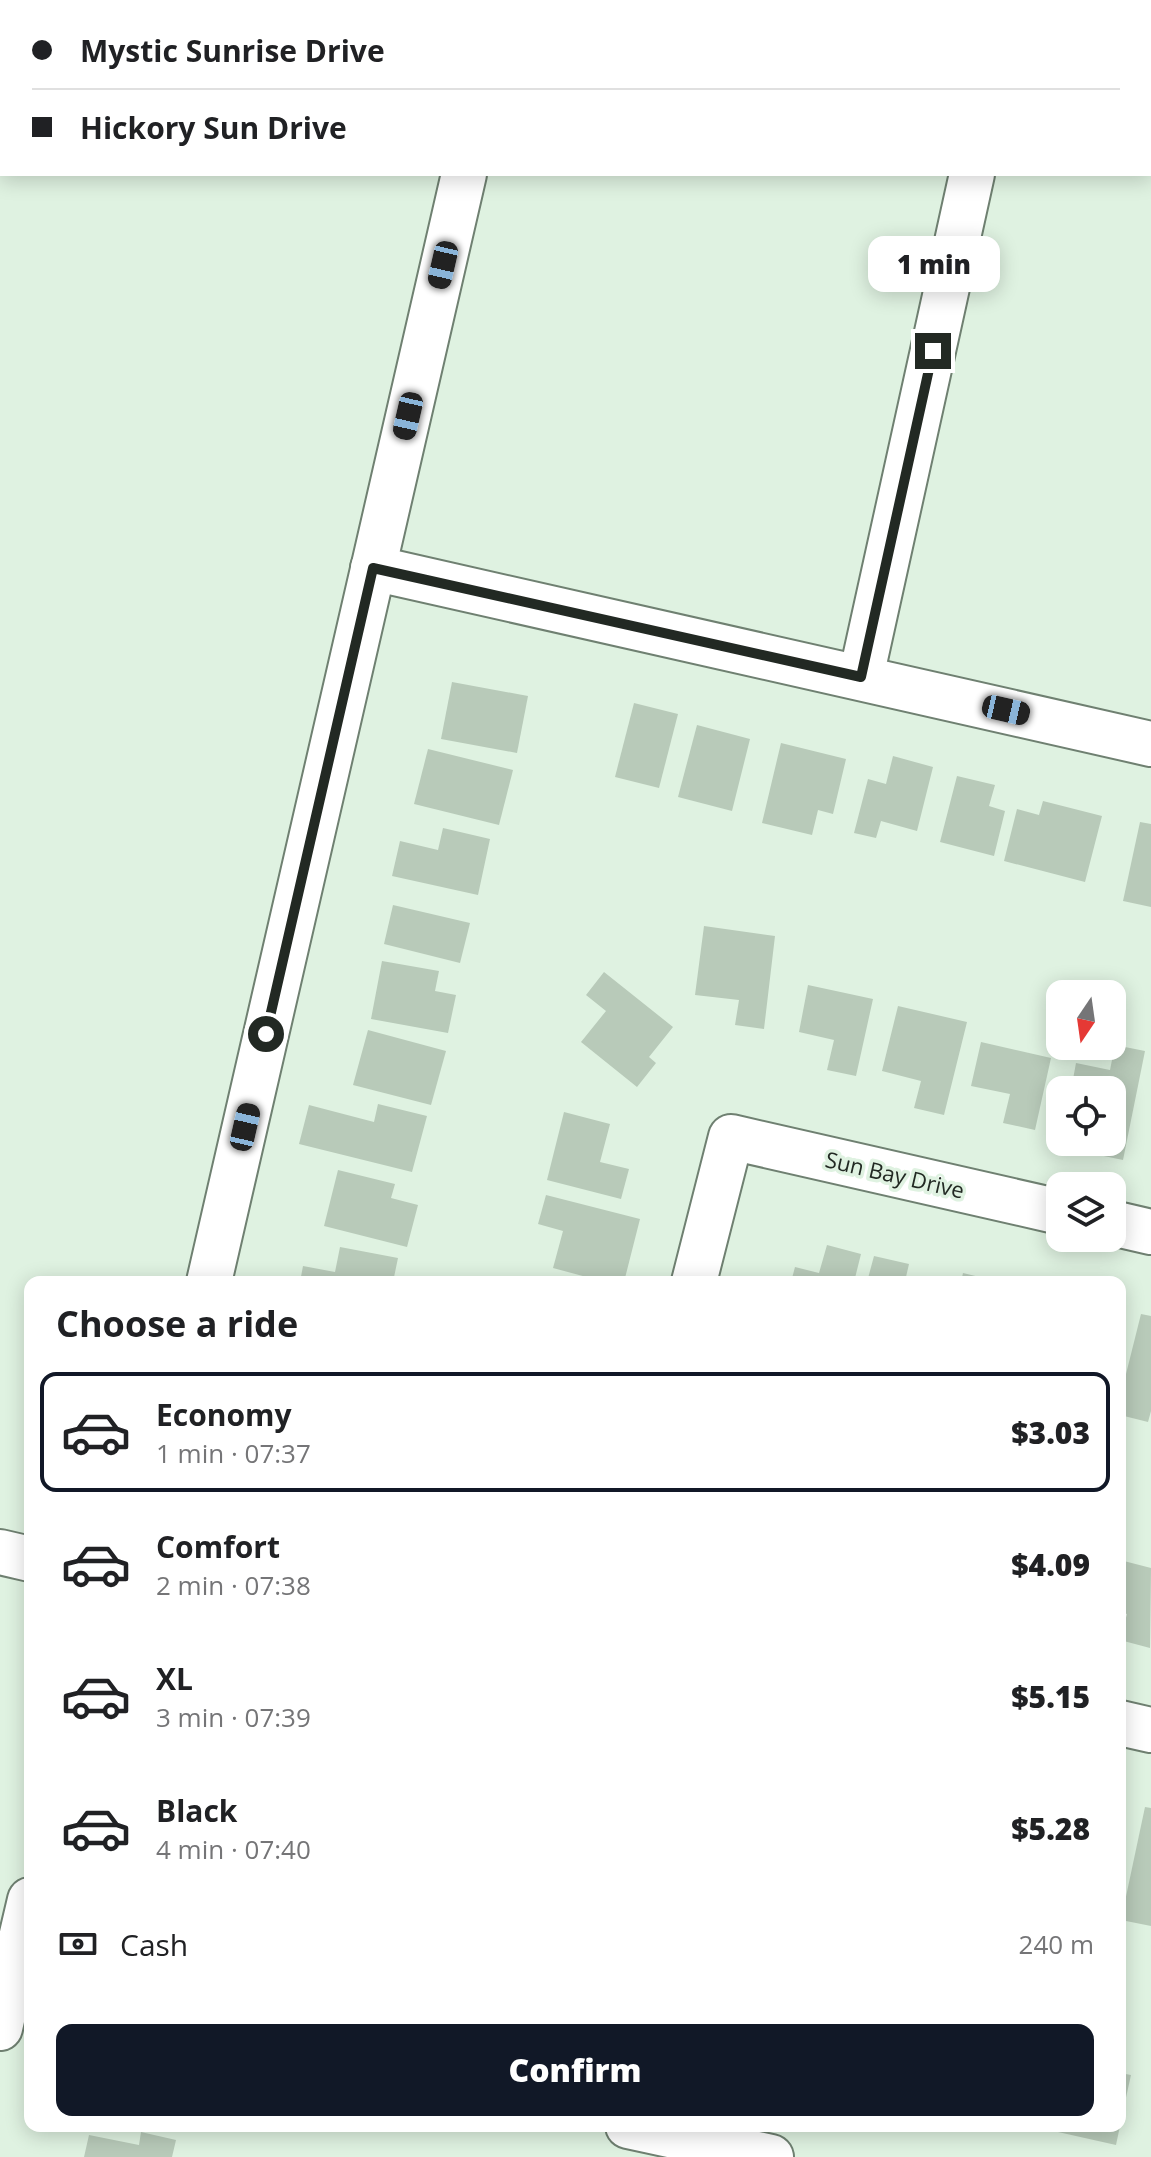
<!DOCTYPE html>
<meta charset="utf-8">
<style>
:root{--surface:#fff;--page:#f2f2f2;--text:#202124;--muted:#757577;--line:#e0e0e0;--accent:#111827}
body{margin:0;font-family:"Open Sans",sans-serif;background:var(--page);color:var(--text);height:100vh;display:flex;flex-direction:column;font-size:30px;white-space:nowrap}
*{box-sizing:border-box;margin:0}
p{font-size:26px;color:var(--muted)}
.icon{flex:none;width:44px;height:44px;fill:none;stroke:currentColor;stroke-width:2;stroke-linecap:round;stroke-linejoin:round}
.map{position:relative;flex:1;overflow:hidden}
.drawer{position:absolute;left:24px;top:1276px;width:1102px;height:856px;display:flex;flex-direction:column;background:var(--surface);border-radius:16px;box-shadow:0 4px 20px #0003}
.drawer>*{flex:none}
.guide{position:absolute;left:0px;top:0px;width:1152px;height:176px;box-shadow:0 4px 20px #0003;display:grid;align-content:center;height:176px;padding:0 32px;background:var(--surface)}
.needle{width:52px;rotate:193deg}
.controls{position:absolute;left:1046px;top:980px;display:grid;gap:16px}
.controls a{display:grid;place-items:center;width:80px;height:80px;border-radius:16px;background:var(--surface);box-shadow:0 4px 20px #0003;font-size:40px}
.end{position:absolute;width:36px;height:36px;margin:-18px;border:10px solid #222923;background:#fff;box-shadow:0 0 0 4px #fff}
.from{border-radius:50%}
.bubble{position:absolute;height:56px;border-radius:16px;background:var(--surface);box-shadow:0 4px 20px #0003;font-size:26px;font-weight:800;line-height:56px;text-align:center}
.car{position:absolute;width:24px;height:48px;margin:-24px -12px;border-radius:10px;box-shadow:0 0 6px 2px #0007;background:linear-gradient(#222 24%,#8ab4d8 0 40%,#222 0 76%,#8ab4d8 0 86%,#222 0)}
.guide b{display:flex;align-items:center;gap:28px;height:76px;font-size:30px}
.guide b+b{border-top:2px solid var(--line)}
.guide i{width:20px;height:20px;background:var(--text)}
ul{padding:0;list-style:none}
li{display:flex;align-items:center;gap:24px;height:120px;margin:0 16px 12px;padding:0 16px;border:4px solid transparent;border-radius:16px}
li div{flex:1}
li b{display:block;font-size:30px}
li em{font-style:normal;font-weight:800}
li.selected{border-color:var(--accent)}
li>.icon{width:72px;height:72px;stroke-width:1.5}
h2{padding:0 32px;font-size:36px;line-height:96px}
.pay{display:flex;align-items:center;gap:20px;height:88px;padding:0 32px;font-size:30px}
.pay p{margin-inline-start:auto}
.action{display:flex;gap:16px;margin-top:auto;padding:16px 32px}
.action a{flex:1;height:92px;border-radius:16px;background:var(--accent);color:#fff;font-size:32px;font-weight:800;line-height:92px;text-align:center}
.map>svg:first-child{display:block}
</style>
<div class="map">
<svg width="1151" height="2157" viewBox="0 0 1151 2157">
<rect width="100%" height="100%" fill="#dff2e1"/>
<g fill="#b8cab9">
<polygon points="452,682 528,696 517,753 441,739"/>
<polygon points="634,703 678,714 659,788 615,777"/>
<polygon points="697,725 750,739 732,811 678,797"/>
<polygon points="781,743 846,759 833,814 818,810 812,835 762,823"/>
<polygon points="428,749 513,770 499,825 414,804"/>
<polygon points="893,756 933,767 917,831 881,821 876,838 854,833 868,779 886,784"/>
<polygon points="957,776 995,785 989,806 1005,811 994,856 940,842"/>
<polygon points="1043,801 1102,816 1085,882 1004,861 1017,809 1039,815"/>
<polygon points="1140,822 1151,824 1151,907 1123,901"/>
<polygon points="443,828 490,839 478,895 392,876 400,841 438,850"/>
<polygon points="393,905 470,923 460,963 384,944"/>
<polygon points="704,926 775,936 764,1029 735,1025 739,1000 695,995"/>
<polygon points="382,961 439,971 435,991 456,995 448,1033 371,1019"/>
<polygon points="604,972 673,1027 649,1057 656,1063 637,1087 581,1042 606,1011 586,995"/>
<polygon points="808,985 873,999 856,1076 827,1070 834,1040 799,1032"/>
<polygon points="898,1006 967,1022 944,1115 914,1108 921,1081 882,1071"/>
<polygon points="368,1030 446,1051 431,1105 353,1085"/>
<polygon points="981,1042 1051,1058 1035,1130 1003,1123 1010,1094 971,1086"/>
<polygon points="1115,1045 1145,1051 1123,1160 1075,1150 1077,1142 1112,1142 1112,1090 1071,1090 1076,1063 1110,1070"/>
<polygon points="378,1104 427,1116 412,1172 299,1144 309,1105 374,1122"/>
<polygon points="564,1112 610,1124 600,1162 629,1169 621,1199 547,1180"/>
<polygon points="338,1170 395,1184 391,1198 418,1205 407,1247 324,1226"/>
<polygon points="546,1195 640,1219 624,1282 605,1282 553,1268 563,1231 538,1224"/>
<polygon points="827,1245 861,1254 854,1282 791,1282 795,1267 819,1273"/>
<polygon points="340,1247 398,1258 393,1282 378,1279 377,1282 300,1282 303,1266 335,1272"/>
<polygon points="874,1256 909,1264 906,1277 923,1282 867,1282"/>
<polygon points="963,1273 996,1281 996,1282 961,1282"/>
<polygon points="1141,1314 1151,1316 1151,1411 1148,1422 1120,1415 1120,1398"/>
<polygon points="1120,1560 1151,1568 1150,1648 1120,1640 1127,1614 1120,1612"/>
<polygon points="1145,1807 1151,1808 1151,1926 1121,1920"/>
<polygon points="1120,2073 1131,2075 1121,2120 1120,2120"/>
<polygon points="1060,2126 1120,2126 1116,2145 1058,2132"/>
<polygon points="141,2132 176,2140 172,2157 84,2157 89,2135 139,2145"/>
</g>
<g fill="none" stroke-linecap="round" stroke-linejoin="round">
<defs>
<g id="minor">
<polyline points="14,2 15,0"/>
<polyline points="503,2 504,0"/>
<polyline points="1010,2 1011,0"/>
<polyline points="0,67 2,58"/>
<polyline points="373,568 1151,744"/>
<polyline points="861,677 972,174"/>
<polyline points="1112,1223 1151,1232"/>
<polyline points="209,1282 464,174"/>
<polyline points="694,1282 731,1137 1060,1212"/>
<polyline points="0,1552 30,1559"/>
<polyline points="1120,1723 1151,1730"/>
<polyline points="0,2028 30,1900"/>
<polyline points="628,2126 771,2157"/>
</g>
</defs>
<use href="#minor" stroke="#6f8071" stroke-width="48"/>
<use href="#minor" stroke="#fff" stroke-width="44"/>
</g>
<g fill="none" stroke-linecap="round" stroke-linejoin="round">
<polyline stroke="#222923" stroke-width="10" points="266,1034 373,568 861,677 933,351"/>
</g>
<g text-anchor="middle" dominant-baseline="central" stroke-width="7" stroke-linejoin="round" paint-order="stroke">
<g font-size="22" fill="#222923" stroke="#dff2e1">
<text transform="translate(895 1174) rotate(13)">Sun Bay Drive</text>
</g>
</g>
</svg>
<div class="controls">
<a><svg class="needle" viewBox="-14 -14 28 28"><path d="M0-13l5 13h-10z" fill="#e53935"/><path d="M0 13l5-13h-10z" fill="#757577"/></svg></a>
<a><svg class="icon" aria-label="locate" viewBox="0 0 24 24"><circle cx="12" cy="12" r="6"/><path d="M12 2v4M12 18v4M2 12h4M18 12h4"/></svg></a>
<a><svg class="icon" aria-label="layers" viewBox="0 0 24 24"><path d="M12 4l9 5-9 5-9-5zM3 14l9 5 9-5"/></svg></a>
</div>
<i class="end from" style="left:266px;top:1034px"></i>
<i class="end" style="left:933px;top:351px"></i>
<div class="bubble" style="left:868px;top:236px;width:132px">1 min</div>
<i class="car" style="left:443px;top:265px;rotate:193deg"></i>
<i class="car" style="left:408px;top:416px;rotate:193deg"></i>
<i class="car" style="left:1006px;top:710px;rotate:103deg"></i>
<i class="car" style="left:245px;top:1127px;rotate:13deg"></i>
<div class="guide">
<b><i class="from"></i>Mystic Sunrise Drive</b>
<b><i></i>Hickory Sun Drive</b>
</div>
<section class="drawer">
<h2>Choose a ride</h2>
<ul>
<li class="selected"><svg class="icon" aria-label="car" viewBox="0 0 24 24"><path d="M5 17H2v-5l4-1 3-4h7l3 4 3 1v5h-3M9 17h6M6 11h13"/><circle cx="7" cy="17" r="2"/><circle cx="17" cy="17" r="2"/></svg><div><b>Economy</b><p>1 min · 07:37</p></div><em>$3.03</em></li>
<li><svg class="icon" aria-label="car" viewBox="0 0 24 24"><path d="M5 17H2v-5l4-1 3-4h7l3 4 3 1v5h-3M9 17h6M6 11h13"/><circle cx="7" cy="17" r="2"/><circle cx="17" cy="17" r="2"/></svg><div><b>Comfort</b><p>2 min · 07:38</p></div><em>$4.09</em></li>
<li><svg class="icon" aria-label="car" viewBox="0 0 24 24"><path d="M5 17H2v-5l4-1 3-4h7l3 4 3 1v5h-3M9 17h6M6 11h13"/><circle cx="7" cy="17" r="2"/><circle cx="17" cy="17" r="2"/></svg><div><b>XL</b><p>3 min · 07:39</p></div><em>$5.15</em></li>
<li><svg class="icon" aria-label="car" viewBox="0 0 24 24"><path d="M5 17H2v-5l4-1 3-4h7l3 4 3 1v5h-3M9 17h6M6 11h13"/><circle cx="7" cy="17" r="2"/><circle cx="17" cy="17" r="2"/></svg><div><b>Black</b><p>4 min · 07:40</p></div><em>$5.28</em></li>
</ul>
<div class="pay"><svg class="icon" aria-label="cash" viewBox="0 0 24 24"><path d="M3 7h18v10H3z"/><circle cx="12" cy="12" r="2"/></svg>Cash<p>240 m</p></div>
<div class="action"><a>Confirm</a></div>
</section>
</div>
